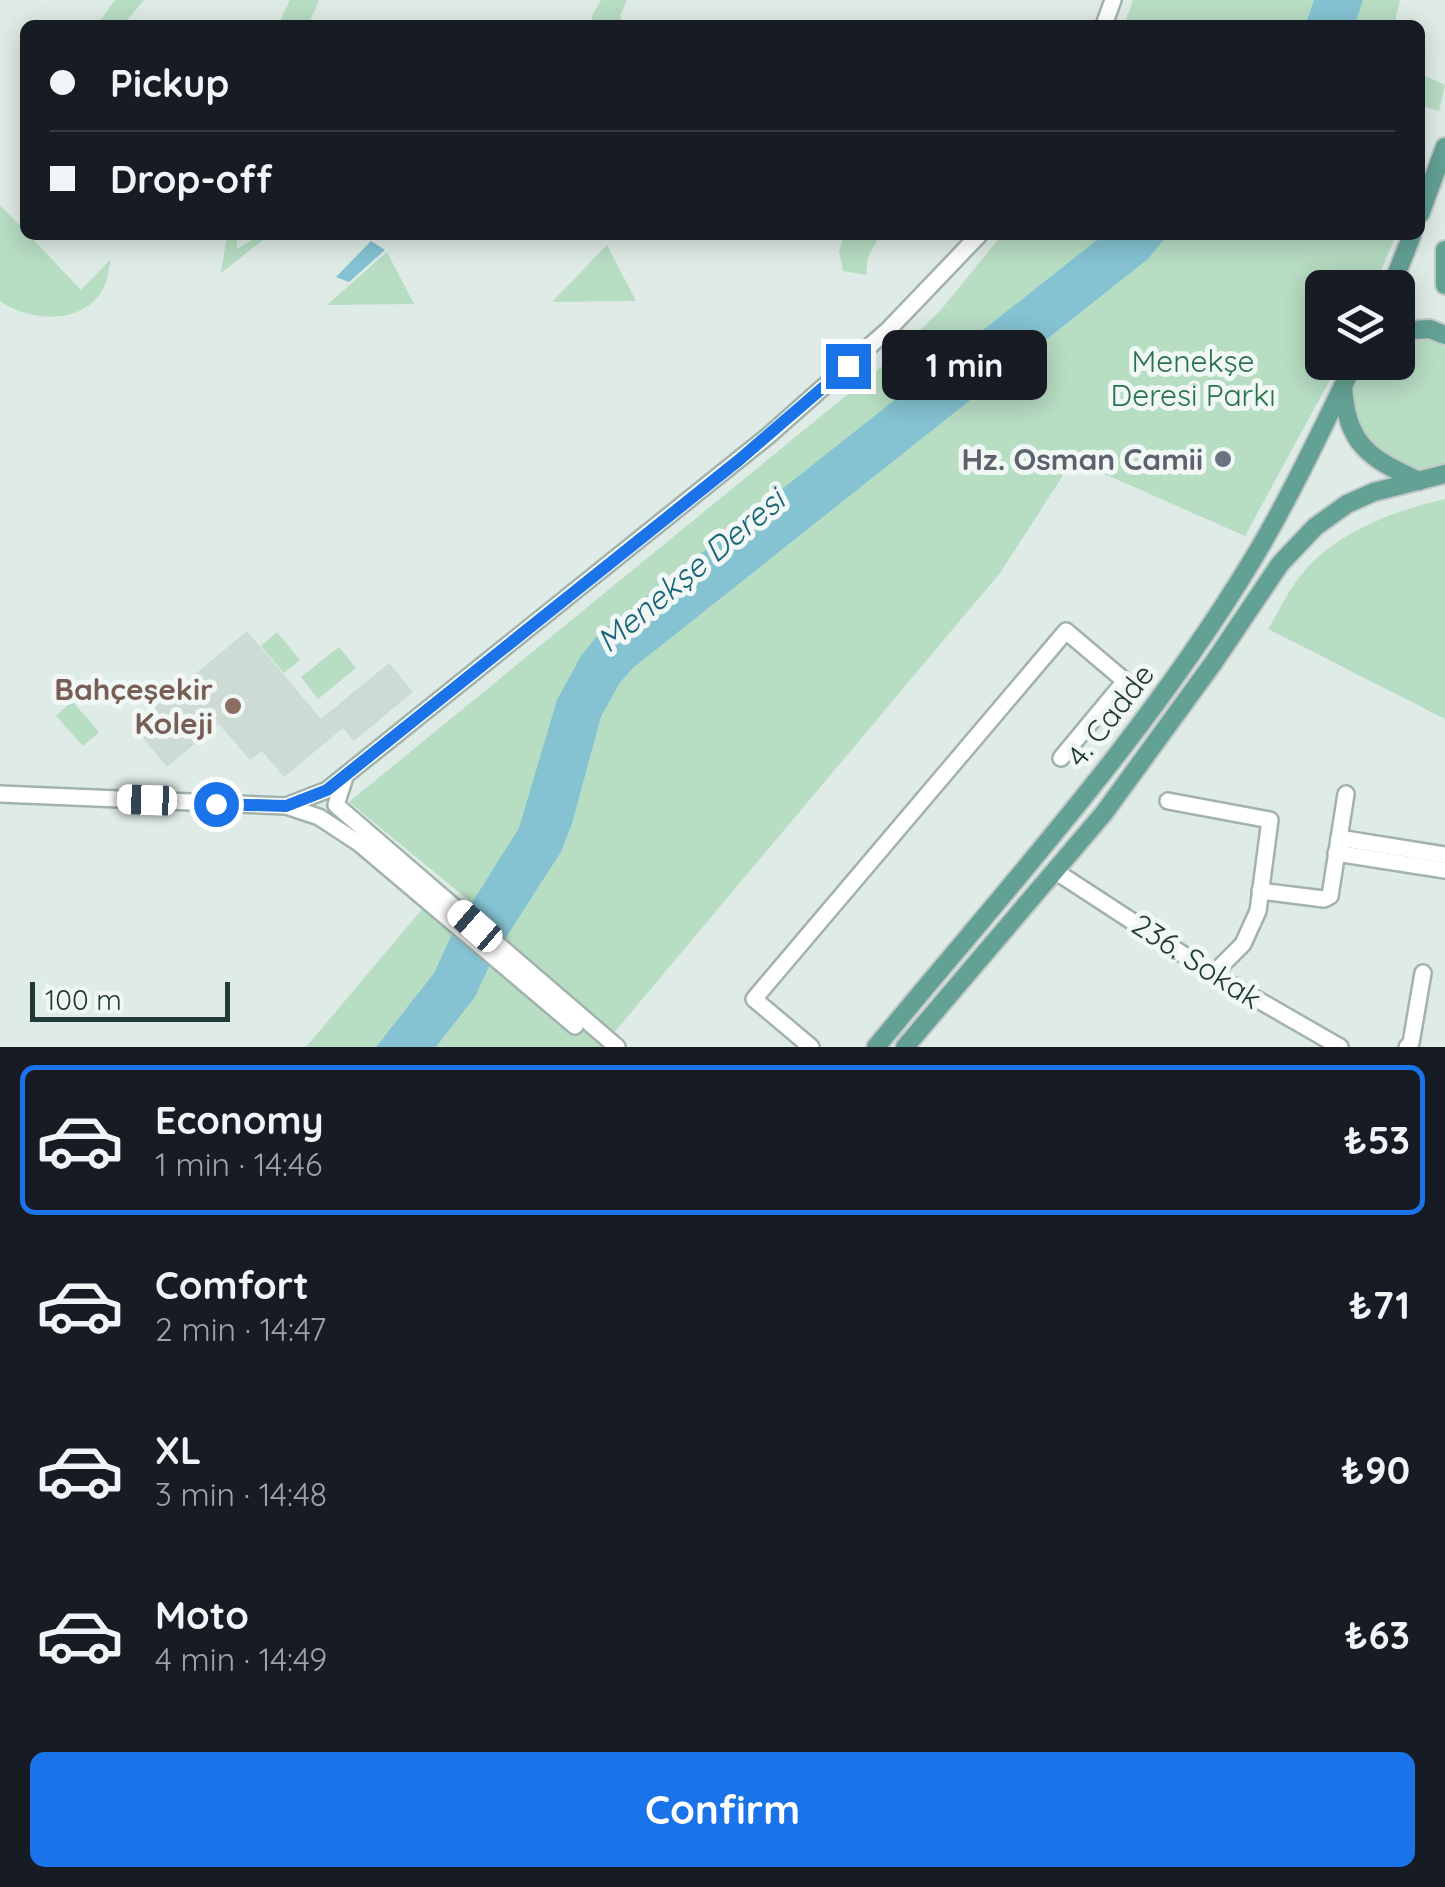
<!DOCTYPE html>
<meta charset="utf-8">
<style>
:root{--surface:#171b24;--page:#20242c;--text:#f1f3f6;--muted:#9ea1a6;--line:#363941;--accent:#1a73e8}
body{margin:0;font-family:Quicksand,sans-serif;background:var(--page);color:var(--text);height:100vh;display:flex;flex-direction:column;font-size:38px;white-space:nowrap}
*{box-sizing:border-box;margin:0}
p{font-size:32px;color:var(--muted)}
.icon{flex:none;width:55px;height:55px;fill:none;stroke:currentColor;stroke-width:2;stroke-linecap:round;stroke-linejoin:round}
.map{position:relative;height:1047px;overflow:hidden}
.panel{display:flex;flex-direction:column;background:var(--surface);flex:1}
.panel>*{flex:none}
.top-card{position:absolute;left:20px;top:20px;width:1405px;height:220px;border-radius:15px;box-shadow:0 5px 25px #0003;display:grid;align-content:center;height:220px;padding:0 30px;background:var(--surface)}
.controls{position:absolute;left:1305px;top:270px;display:grid;gap:20px}
.controls a{display:grid;place-items:center;width:110px;height:110px;border-radius:15px;background:var(--surface);box-shadow:0 5px 25px #0003;font-size:50px}
.scale{position:absolute;left:30px;bottom:25px;width:200px;box-sizing:border-box;padding-left:10px;border:5px solid #203b35;border-top:0;font-size:28px;line-height:35px;white-space:nowrap;color:#203b35;-webkit-text-stroke:8px #f0f7f4;paint-order:stroke}
.end{position:absolute;width:45px;height:45px;margin:-22px;border:12px solid #1a73e8;background:#fff;box-shadow:0 0 0 5px #fff}
.from{border-radius:50%}
.bubble{position:absolute;height:70px;border-radius:15px;background:var(--surface);box-shadow:0 5px 25px #0003;font-size:32px;font-weight:700;line-height:70px;text-align:center}
.car{position:absolute;width:30px;height:60px;margin:-30px -15px;border-radius:12px;box-shadow:0 0 8px 2px #0007;background:linear-gradient(#fff 24%,#345 0 40%,#fff 0 76%,#345 0 86%,#fff 0)}
.top-card b{display:flex;align-items:center;gap:35px;height:95px;font-size:38px}
.top-card b+b{border-top:2px solid var(--line)}
.top-card i{width:25px;height:25px;background:var(--text)}
ul{padding:18px 0 0;list-style:none}
li{display:flex;align-items:center;gap:30px;height:150px;margin:0 20px 15px;padding:0 10px;border:5px solid transparent;border-radius:15px}
li div{flex:1}
li b{display:block;font-size:38px}
li em{font-style:normal;font-weight:700}
li.current{border-color:var(--accent)}
li>.icon{width:90px;height:90px;stroke-width:1.5}
.cta{display:flex;gap:20px;margin-top:auto;padding:20px 30px}
.cta a{flex:1;height:115px;border-radius:15px;background:var(--accent);color:#fff;font-size:40px;font-weight:700;line-height:115px;text-align:center}
.map>svg:first-child{display:block}
</style>
<div class="map">
<svg width="1445" height="1047" viewBox="0 0 1445 1047">
<rect width="100%" height="100%" fill="#dfebe6"/>
<polygon fill="#cddbd5" points="247,631 321,719 389,663 413,692 354,741 343,728 284,777 262,751 250,760 219,724 167,767 133,726"/>
<g fill="#b7ddc3">
<polygon points="115,0 144,0 123,25 97,25"/>
<polygon points="290,0 319,0 308,25 278,25"/>
<polygon points="601,0 627,0 620,16 624,25 592,25 592,16"/>
<polygon points="1133,0 1314,0 1305,25 1124,25"/>
<polygon points="1363,0 1400,0 1394,25 1355,25"/>
<polygon points="1420,74 1445,85 1439,111 1420,105"/>
<path d="M0 205 25 231V235H29L81 290 111 259C109 266 108 276 106 283 88 326 32 323 0 301Z"/>
<polygon points="227,235 237,235 237,249 260,235 269,235 221,273"/>
<polygon points="844,235 880,235 868,257 866,275 843,271 839,251"/>
<path d="M1002 235H1103L598 636C547 696 550 747 525 816 514 847 489 876 472 903L349 802 886 363 939 312Z"/>
<polygon points="1168,235 1396,235 1374,287 1322,288 1322,362 1339,363 1245,536 1073,460 1000,573 602,1047 436,1047 475,997 493,958 561,852 572,824 601,717 619,684 633,668 1148,259"/>
<polygon points="607,245 636,301 552,302"/>
<polygon points="387,252 414,304 327,305"/>
<path d="M1428 340 1445 346V469L1425 474 1365 451C1352 414 1343 398 1367 363L1398 362V343Z"/>
<path d="M1445 499V719L1268 629C1279 611 1288 591 1301 575 1336 532 1393 511 1445 499Z"/>
<polygon points="277,632 300,660 284,673 261,646"/>
<polygon points="339,647 356,668 318,699 301,677"/>
<polygon points="72,701 99,732 83,746 56,716"/>
<polygon points="424,907 453,932 434,973 376,1047 306,1047"/>
</g>
<g fill="#85c3d2">
<polygon points="1314,0 1363,0 1355,25 1305,25"/>
<polygon points="1103,235 1168,235 1148,259 633,668 619,684 601,717 572,824 561,852 493,958 475,997 436,1047 376,1047 434,973 451,936 519,828 557,700 581,656 598,635"/>
<polygon points="371,241 385,250 349,282 336,277"/>
</g>
<g fill="none" stroke-linecap="round" stroke-linejoin="round">
<defs>
<g id="minor">
<polyline points="1104,25 1113,0"/>
<polyline points="345,777 336,805 617,1047"/>
<polyline points="0,794 286,806 327,790 768,436 889,329 979,235"/>
<polyline points="1168,801 1270,820 1258,911 1243,944 1213,974"/>
<polyline points="286,806 319,817 360,844 575,1026"/>
<polyline points="1339,838 1445,855"/>
<polyline points="1336,853 1445,870"/>
<polyline points="1055,871 1213,974 1340,1047"/>
<polyline points="1260,891 1324,899 1330,896 1346,794"/>
<polyline points="811,1047 754,999 1066,631 1125,681 1061,758"/>
<polyline points="1407,1047 1411,1043 1423,973"/>
</g>
<g id="major">
<polyline points="1420,214 1445,147"/>
<polyline points="1445,250 1445,285"/>
<polyline points="1391,288 1412,235"/>
<polyline points="1398,331 1430,329 1445,335"/>
<path d="M1343 386C1347 444 1368 458 1419 481"/>
<path d="M876 1047C1006 889 1147 735 1253 559 1291 496 1322 428 1355 362"/>
<polyline points="905,1047 1104,813 1214,662 1280,564 1315,527 1347,504 1374,492 1445,474"/>
</g>
</defs>
<use href="#minor" stroke="#a2b3ad" stroke-width="20"/>
<use href="#major" stroke="#c1c8c6" stroke-width="22"/>
<use href="#minor" stroke="#fff" stroke-width="15"/>
<use href="#major" stroke="#63a194" stroke-width="18"/>
</g>
<g fill="none" stroke-linecap="round" stroke-linejoin="round">
<polyline stroke="#1a73e8" stroke-width="12" points="216,804 286,806 327,790 739,460 848,366"/>
</g>
<circle fill="#6b7280" stroke="#f0f7f4" stroke-width="4" cx="1223" cy="459" r="10"/>
<circle fill="#8d6e63" stroke="#f0f7f4" stroke-width="4" cx="233" cy="706" r="10"/>
<g text-anchor="middle" dominant-baseline="central" stroke-width="10" stroke-linejoin="round" paint-order="stroke">
<g font-size="30" fill="#297249" stroke="#f0f7f4">
<text x="1193" y="361">Menekşe<tspan x="1193" dy="34">Deresi Parkı</tspan></text>
</g>
<g font-size="30" font-weight="bold" fill="#5b616d" stroke="#f0f7f4" text-anchor="end">
<text x="1203" y="459">Hz. Osman Camii</text>
</g>
<g font-size="30" font-weight="bold" fill="#785e54" stroke="#f0f7f4" text-anchor="end">
<text x="213" y="689">Bahçeşekir<tspan x="213" dy="34">Koleji</tspan></text>
</g>
<g font-size="30" fill="#203b35" stroke="#f0f7f4">
<text transform="translate(1110 715) rotate(-52)">4. Cadde</text>
<text transform="translate(1197 961) rotate(33)">236. Sokak</text>
</g>
<g font-size="32" font-style="italic" fill="#196478" stroke="#f0f7f4">
<text transform="translate(690 570) rotate(-40)">Menekşe Deresi</text>
</g>
</g>
</svg>
<div class="controls">
<a><svg class="icon" aria-label="layers" viewBox="0 0 24 24"><path d="M12 4l9 5-9 5-9-5zM3 14l9 5 9-5"/></svg></a>
</div>
<div class="scale">100 m</div>
<i class="end from" style="left:216px;top:804px"></i>
<i class="end" style="left:848px;top:366px"></i>
<div class="bubble" style="left:882px;top:330px;width:165px">1 min</div>
<i class="car" style="left:147px;top:800px;rotate:272deg"></i>
<i class="car" style="left:475px;top:926px;rotate:311deg"></i>
<div class="top-card">
<b><i class="from"></i>Pickup</b>
<b><i></i>Drop-off</b>
</div>
</div>
<section class="panel">
<ul>
<li class="current"><svg class="icon" aria-label="car" viewBox="0 0 24 24"><path d="M5 17H2v-5l4-1 3-4h7l3 4 3 1v5h-3M9 17h6M6 11h13"/><circle cx="7" cy="17" r="2"/><circle cx="17" cy="17" r="2"/></svg><div><b>Economy</b><p>1 min · 14:46</p></div><em>₺53</em></li>
<li><svg class="icon" aria-label="car" viewBox="0 0 24 24"><path d="M5 17H2v-5l4-1 3-4h7l3 4 3 1v5h-3M9 17h6M6 11h13"/><circle cx="7" cy="17" r="2"/><circle cx="17" cy="17" r="2"/></svg><div><b>Comfort</b><p>2 min · 14:47</p></div><em>₺71</em></li>
<li><svg class="icon" aria-label="car" viewBox="0 0 24 24"><path d="M5 17H2v-5l4-1 3-4h7l3 4 3 1v5h-3M9 17h6M6 11h13"/><circle cx="7" cy="17" r="2"/><circle cx="17" cy="17" r="2"/></svg><div><b>XL</b><p>3 min · 14:48</p></div><em>₺90</em></li>
<li><svg class="icon" aria-label="car" viewBox="0 0 24 24"><path d="M5 17H2v-5l4-1 3-4h7l3 4 3 1v5h-3M9 17h6M6 11h13"/><circle cx="7" cy="17" r="2"/><circle cx="17" cy="17" r="2"/></svg><div><b>Moto</b><p>4 min · 14:49</p></div><em>₺63</em></li>
</ul>
<div class="cta"><a>Confirm</a></div>
</section>
